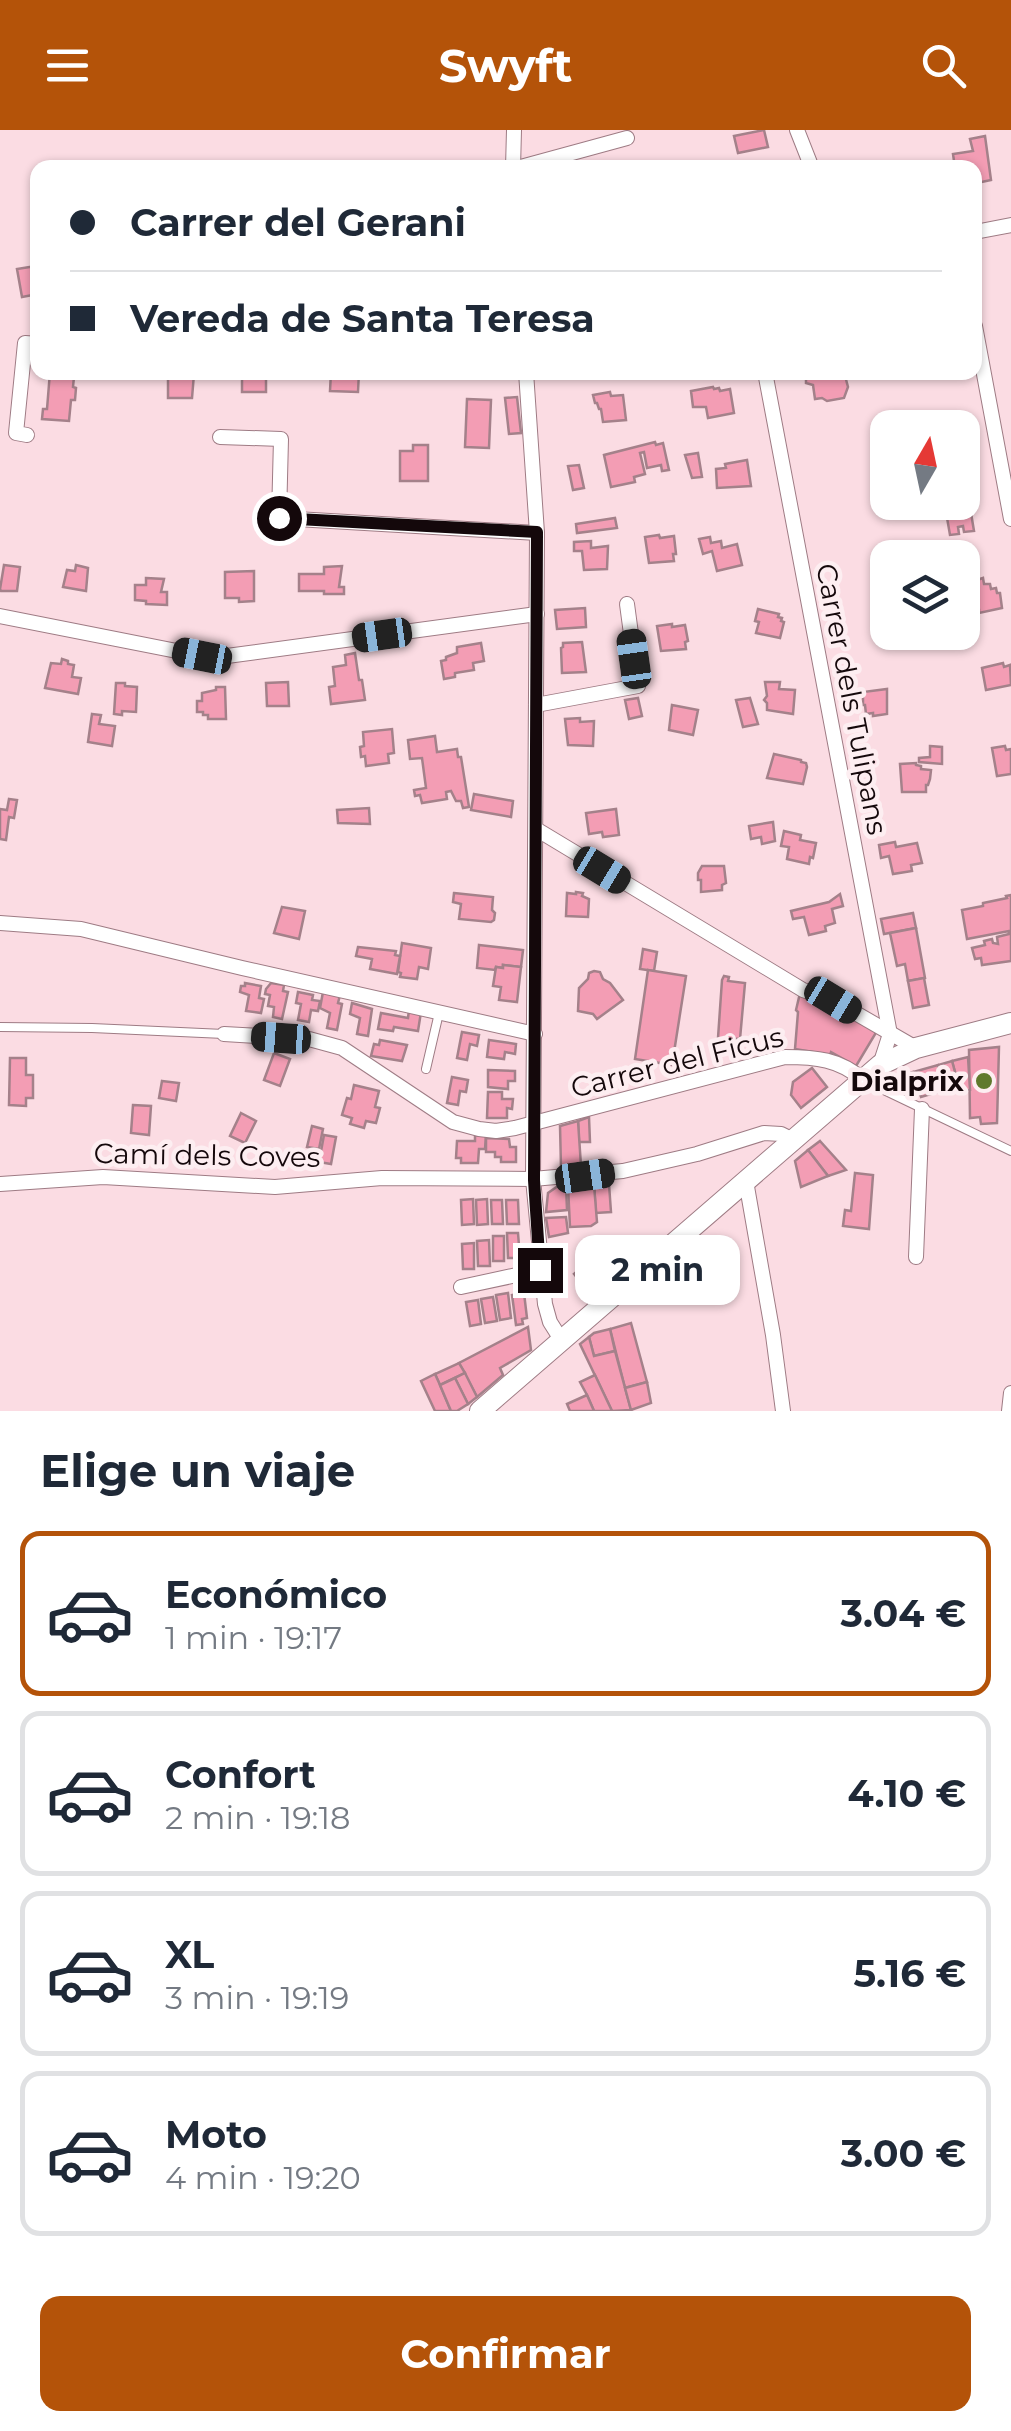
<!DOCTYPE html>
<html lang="es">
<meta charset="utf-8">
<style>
:root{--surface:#fff;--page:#f6f6f7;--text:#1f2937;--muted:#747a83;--line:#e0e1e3;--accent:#b45309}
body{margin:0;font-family:Montserrat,sans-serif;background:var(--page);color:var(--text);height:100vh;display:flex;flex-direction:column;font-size:38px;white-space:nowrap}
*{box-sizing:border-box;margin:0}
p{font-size:32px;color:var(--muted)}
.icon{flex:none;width:55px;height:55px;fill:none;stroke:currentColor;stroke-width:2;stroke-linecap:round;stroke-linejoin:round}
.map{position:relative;height:1281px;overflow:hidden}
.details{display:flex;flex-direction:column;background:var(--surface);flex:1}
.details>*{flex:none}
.banner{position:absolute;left:30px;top:30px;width:952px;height:220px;border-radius:20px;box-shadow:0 2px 8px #0004;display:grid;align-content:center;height:220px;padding:0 40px;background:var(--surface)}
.needle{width:65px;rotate:9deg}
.tools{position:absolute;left:870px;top:280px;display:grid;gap:20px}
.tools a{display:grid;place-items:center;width:110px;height:110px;border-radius:20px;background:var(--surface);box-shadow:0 2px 8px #0004;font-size:50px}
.end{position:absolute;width:45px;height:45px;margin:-22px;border:12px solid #14080b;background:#fff;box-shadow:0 0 0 5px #fff}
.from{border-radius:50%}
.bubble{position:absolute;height:70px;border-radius:20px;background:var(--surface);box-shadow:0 2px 8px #0004;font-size:32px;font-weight:700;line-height:70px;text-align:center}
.car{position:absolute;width:30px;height:60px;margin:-30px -15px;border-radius:12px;box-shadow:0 0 8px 2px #0007;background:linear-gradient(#222 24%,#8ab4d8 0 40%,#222 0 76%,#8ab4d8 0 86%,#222 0)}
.banner b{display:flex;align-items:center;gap:35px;height:95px;font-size:38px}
.banner b+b{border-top:2px solid var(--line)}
.banner i{width:25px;height:25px;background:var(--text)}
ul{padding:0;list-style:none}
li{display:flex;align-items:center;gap:30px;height:165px;margin:0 20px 15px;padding:0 20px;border:5px solid var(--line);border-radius:20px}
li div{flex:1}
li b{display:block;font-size:38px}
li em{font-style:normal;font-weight:700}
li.active{border-color:var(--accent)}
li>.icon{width:90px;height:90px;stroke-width:1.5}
h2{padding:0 40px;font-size:45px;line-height:120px}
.cta{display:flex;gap:20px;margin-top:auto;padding:20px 40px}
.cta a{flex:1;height:115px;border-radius:20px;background:var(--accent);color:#fff;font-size:40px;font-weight:700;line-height:115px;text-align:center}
header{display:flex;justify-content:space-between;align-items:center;height:130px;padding:0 40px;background:var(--accent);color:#fff;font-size:45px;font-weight:700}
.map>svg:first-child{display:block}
</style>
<header><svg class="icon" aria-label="menu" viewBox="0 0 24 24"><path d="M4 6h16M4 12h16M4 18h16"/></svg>Swyft<svg class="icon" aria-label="search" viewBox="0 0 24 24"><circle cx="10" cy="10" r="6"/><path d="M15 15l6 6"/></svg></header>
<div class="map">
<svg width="1011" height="1281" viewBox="0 0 1011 1281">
<rect width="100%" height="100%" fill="#fbdce3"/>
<g fill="#f39db4" stroke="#a4818a" stroke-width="2.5">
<polygon points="764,0 768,17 738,23 734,6"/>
<polygon points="985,6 991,50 977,53 975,38 955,38 953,24 973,21 970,9"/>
<polygon points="36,136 38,164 22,167 17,139"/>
<polygon points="50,242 65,242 65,246 74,247 73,257 76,258 75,270 71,270 69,291 42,289 43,279 47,279"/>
<polygon points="170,242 194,244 192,268 168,268 168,244"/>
<polygon points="236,242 263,243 263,246 266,246 266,262 242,262 242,249 236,248"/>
<polygon points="331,242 359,242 358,262 330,261"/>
<polygon points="844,242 848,257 844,268 827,271 822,268 815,269 813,255 806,253 806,247 809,244"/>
<polygon points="713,257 714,259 719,258 720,261 730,259 734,283 708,288 706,277 693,277 691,261"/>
<polygon points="610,262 611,266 623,265 626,290 603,292 601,279 599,279 597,273 595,273 593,265"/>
<polygon points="517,267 521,303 509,304 505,268"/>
<polygon points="467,269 491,270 489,318 465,317"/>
<polygon points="655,312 656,315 663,313 669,340 662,341 661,335 647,338 644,322 640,323 645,344 634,347 635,352 611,357 604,325"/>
<polygon points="413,315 428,315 428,351 400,351 400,321 413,321"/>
<polygon points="698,323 702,347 692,348 685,325"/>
<polygon points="747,330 751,356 717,358 716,339 726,338 725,334"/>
<polygon points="579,335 584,358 573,360 568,336"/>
<polygon points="970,377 974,401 964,402 963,396 958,397 959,404 950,405 946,382 954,380 955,386 962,385 961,379"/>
<polygon points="615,388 617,398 577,403 576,394"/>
<polygon points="659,405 660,408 674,406 676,424 673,424 674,431 649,433 645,407"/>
<polygon points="710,407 711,413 721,411 722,418 737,414 742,435 717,441 712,421 703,424 699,409"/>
<polygon points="591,411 591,418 608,416 607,439 584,440 582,421 574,421 574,412"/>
<polygon points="4,435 20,437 17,461 1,461 0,459"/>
<polygon points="76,435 88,438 86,461 63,457 67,440 75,441"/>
<polygon points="342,436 339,457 344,457 344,464 324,464 324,461 299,461 299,444 324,444 324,437"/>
<polygon points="254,441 254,471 239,472 239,468 225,468 225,442"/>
<polygon points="146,448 164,449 161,462 167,462 167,475 146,474 146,471 135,470 135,455 146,455"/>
<polygon points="983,448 984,454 990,454 991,459 996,458 997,463 1000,463 1002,478 979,483 979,480 962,481 962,455"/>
<polygon points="585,478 586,497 557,499 555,480"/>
<polygon points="758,479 779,484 778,487 782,488 781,491 784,492 780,508 756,503 759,492 755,491"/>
<polygon points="672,494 672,497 685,495 688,511 685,512 686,519 661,521 657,496"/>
<polygon points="582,512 586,542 562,543 561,518 563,517 563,513"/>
<polygon points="481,513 484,531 473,533 474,540 455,543 455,547 444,549 441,531 446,530 446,527 457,523 457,517"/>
<polygon points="355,523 359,550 362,550 365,570 331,574 329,557 335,556 333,537 346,535 345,525"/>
<polygon points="62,529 68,531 68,534 74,535 72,547 81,548 78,564 45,558 51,533 61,534"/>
<polygon points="1003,533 1004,537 1010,535 1011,555 986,560 982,538"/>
<polygon points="288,552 289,576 267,576 266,553"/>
<polygon points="765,552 780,552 779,559 795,560 793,584 767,580 767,573 764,570 767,566"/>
<polygon points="116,553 125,553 125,556 137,557 136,582 122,581 122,585 114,584"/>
<polygon points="216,557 225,557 226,589 208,589 208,585 203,585 203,582 197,582 197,571 202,571 202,563 216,560"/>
<polygon points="887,559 887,584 873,586 873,583 866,584 865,575 863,575 863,562"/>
<polygon points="638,568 642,586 629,589 625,570"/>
<polygon points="750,568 758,594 743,597 736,570"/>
<polygon points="672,575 698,580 693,605 669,600"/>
<polygon points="92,584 101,585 99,594 115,596 112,616 88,612"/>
<polygon points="580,588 580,592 594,591 593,616 568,615 565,589"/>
<polygon points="392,599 394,623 388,624 389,633 366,636 365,626 361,627 360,617 364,616 363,602"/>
<polygon points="435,606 437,622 457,619 458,627 461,627 469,677 463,678 461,671 456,671 451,661 446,662 447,669 422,673 420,665 415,666 414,660 426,658 422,628 410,629 408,610"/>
<polygon points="930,616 942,617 942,634 919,632 919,628 930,627"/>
<polygon points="1005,616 1006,620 1011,619 1011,644 997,646 992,618"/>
<polygon points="774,624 801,630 801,632 806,633 807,637 803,654 767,648"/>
<polygon points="916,633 916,635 921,636 921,639 931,640 930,649 928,655 926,655 926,662 902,662 900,634"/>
<polygon points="474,664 513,671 511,687 471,680"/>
<polygon points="9,669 17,670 14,688 9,687 6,710 0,709 0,679 7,680"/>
<polygon points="369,678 370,694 338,693 337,680"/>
<polygon points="616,679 619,705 603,707 602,702 589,704 586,683"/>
<polygon points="773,692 775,711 762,714 761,707 751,709 749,696"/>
<polygon points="784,701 801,705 800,710 816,713 813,728 810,727 809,734 787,729 789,717 781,716"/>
<polygon points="895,712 896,717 917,713 922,733 911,735 912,741 893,744 889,726 881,728 879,715"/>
<polygon points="702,736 724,736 726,753 722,755 722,760 701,762 701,750 698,750 698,743"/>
<polygon points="576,762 583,763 582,766 589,769 588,787 566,786 567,763 576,764"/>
<polygon points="454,763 493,767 492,780 495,783 494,790 491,792 459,789 461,774 453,772"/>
<polygon points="840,764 843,776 832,779 835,793 825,796 826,801 809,805 804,787 793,789 791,781 829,772"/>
<polygon points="1011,765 1011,831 982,835 981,828 975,829 972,818 985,815 984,811 992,809 993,813 998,814 997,807 1009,804 1009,801 967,809 962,780 983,776 983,773 1007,768 1006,766"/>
<polygon points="282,777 305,781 299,809 274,803"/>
<polygon points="913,783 916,798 884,804 881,789"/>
<polygon points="916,798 925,848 908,851 905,834 897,836 890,803"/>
<polygon points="402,813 431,818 428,839 419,837 417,849 400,847 401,843 398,842"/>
<polygon points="479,815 523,820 521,837 503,835 503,838 496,837 495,840 477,838"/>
<polygon points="358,817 396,821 395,825 400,826 397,844 370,839 372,829 356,826"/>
<polygon points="643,819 657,822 654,841 640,839"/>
<polygon points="503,835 521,837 517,872 499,870 501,857 493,856 496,837 503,838"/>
<polygon points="648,840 686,846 672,935 635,929"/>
<polygon points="594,841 600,842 603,849 610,853 623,870 597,889 593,884 578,881 579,858 588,849 589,843"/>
<polygon points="724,846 729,847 728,851 745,853 740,909 718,908 722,850"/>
<polygon points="924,848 929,875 913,878 908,851"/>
<polygon points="245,853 261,856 259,868 264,869 261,883 246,881 249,865 240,862 241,856 245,856"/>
<polygon points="271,853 284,855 283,861 288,862 282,889 273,887 274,877 268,876 270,865 265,864 266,859"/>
<polygon points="298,862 313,865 312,870 320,871 318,881 311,880 309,892 298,890 301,874 296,873"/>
<polygon points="323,862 340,865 338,873 342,874 337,900 327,898 330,883 320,878"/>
<polygon points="800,863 829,882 834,875 877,901 856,936 831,922 830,925 795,919 798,882 796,880"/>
<polygon points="352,873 372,879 368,906 357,904 360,888 350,884"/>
<polygon points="409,880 421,882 418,901 394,897 393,901 378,899 381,883 408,888"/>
<polygon points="462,902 479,905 477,916 470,914 467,930 457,928"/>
<polygon points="380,910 407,915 402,931 371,926 374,914 379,915"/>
<polygon points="489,910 516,914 515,924 505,922 504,929 487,927"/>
<polygon points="999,917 997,993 981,994 980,987 970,988 969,920"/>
<polygon points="274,923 290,929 280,956 264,950"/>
<polygon points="968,927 970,960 960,961 952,931"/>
<polygon points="10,928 26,928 26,945 33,945 33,968 26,968 26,976 9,975"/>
<polygon points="952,931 958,953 944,957 938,935"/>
<polygon points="938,935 945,960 921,967 913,942"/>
<polygon points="812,938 827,957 801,978 791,965 793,952"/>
<polygon points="488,940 515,941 515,951 508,951 508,959 488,957"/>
<polygon points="913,942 919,962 914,964 912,958 904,961 899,945"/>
<polygon points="452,947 468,950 466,962 460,961 458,975 447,973"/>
<polygon points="162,951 179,953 176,971 159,968"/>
<polygon points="354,955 379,961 375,977 380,978 376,993 366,991 364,998 350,994 352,988 342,985 347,968 351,969"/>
<polygon points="488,962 502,962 502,969 513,969 512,979 507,978 507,988 487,988"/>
<polygon points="133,975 151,976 149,1005 131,1003"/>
<polygon points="241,983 256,991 245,1013 230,1006"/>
<polygon points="589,987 590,1012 579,1012 578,991"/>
<polygon points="578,991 581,1036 561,1037 560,996"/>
<polygon points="312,996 323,999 319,1019 307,1017"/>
<polygon points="324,1005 336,1007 331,1034 319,1032"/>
<polygon points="475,1005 486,1006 485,1019 479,1019 478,1033 461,1033 461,1028 456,1028 457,1011 475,1011"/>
<polygon points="486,1008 509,1009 510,1017 516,1017 516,1032 501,1032 501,1027 495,1027 495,1022 486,1022"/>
<polygon points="820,1011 846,1040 828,1046 808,1020"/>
<polygon points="808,1020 828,1046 801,1057 795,1031"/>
<polygon points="855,1043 873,1045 869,1099 843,1096 845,1080 851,1081"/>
<polygon points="609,1054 611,1082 596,1083 594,1055"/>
<polygon points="566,1055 567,1080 546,1082 548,1063 558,1056"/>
<polygon points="594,1055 597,1092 591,1096 570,1097 568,1056"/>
<polygon points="473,1069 474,1094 462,1095 461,1070"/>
<polygon points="487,1069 488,1094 477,1095 476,1070"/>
<polygon points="491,1070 502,1070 503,1094 492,1094"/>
<polygon points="506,1070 518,1070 519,1094 507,1094"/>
<polygon points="566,1087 568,1103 549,1107 546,1088"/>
<polygon points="507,1103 518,1103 520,1128 508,1128"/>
<rect x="493" y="1106" width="11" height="25"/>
<polygon points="489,1110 490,1136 478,1136 477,1111"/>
<polygon points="616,1111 632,1130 614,1144 598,1125"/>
<polygon points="474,1113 474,1139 463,1139 462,1114"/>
<polygon points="589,1131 607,1152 591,1165 574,1144"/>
<polygon points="508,1163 511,1188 500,1190 496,1165"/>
<polygon points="524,1163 527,1188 522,1189 523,1194 516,1195 512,1165"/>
<polygon points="493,1167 497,1191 485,1193 481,1169"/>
<polygon points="478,1170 481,1194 470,1196 466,1172"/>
<polygon points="631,1193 647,1252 625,1258 610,1199"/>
<polygon points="528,1197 531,1220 500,1238 503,1245 477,1267 459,1233"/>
<polygon points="610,1199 615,1221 594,1226 589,1207 594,1203"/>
<polygon points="589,1207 594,1226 615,1221 631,1280 612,1281 580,1214"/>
<polygon points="459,1233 465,1243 440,1255 435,1244"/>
<polygon points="465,1243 477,1267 468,1274 455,1248"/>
<polygon points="435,1244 440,1255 451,1281 435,1281 421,1251"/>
<polygon points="595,1245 612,1281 594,1281 587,1265 580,1252"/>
<polygon points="455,1248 468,1274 457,1281 451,1281 440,1255"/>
<polygon points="647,1252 651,1273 631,1280 625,1258"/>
<polygon points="587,1265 594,1281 570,1281 567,1274"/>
</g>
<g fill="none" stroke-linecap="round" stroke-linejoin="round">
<defs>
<g id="lane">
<polyline points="0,897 92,898 224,904"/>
<polyline points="426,939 439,883"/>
<polyline points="867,952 1011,1021"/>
</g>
<g id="street">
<polyline points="797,0 812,38"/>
<polyline points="513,38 514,0"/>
<polyline points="517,38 627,8"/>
<polyline points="975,102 1011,95"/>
<polyline points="975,196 1011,389"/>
<polyline points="526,242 537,403 533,1049 545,1174 550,1192 562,1211"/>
<polyline points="765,242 890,904 880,935"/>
<polyline points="27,305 16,303 25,213 38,214"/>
<polyline points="220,307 281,309 279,388 537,403"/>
<polyline points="0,486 202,526 227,526 537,484"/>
<polyline points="536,575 638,556 627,474"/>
<polyline points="536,699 803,860 833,870 916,918"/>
<polyline points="0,793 81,799 242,838 535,904"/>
<path d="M224 904 309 909 342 918 453 992 479 999 496 1001 515 998 785 927C815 927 840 929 863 950"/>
<polyline points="746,1051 773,1205 783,1281"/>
<polyline points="0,1054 103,1047 275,1057 382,1048 533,1049 623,1041 697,1024 764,1003 781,1004 793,1010"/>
<polyline points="916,1127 922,979"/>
<polyline points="461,1157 540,1140"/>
<polyline points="1009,1281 1011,1263"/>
</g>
<polyline id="secondary" points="480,1281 880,935 916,918 1011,893"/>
</defs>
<use href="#lane" stroke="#9e7b84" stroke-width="10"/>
<use href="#street" stroke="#9e7b84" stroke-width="16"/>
<use href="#secondary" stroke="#9e7b84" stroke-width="22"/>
<use href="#lane" stroke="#fff" stroke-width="8"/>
<use href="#street" stroke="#fff" stroke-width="14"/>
<use href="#secondary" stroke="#fff" stroke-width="20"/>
</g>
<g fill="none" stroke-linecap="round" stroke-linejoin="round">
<polyline stroke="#14080b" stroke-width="12" points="279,388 537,402 534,1050 540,1140"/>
</g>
<circle fill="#5f792c" stroke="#fdeef1" stroke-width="4" cx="984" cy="951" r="10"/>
<g text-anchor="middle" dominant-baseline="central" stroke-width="9" stroke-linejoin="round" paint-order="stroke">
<g font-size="28" fill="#14080b" stroke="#fdeef1">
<text transform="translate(852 569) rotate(79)">Carrer dels Tulipans</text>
<text transform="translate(677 932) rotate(-14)">Carrer del Ficus</text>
<text transform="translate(207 1025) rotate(1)">Camí dels Coves</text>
</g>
<g font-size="28" font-weight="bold" fill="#14080b" stroke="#fdeef1" text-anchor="end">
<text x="964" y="951">Dialprix</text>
</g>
</g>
</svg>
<div class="tools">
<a><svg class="needle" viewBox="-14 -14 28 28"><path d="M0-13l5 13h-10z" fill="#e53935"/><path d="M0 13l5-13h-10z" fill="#747a83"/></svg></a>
<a><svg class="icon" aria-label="layers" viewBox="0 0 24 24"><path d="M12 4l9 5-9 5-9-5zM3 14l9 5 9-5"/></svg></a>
</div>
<i class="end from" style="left:279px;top:388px"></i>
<i class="end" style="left:540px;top:1140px"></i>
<div class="bubble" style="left:575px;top:1105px;width:165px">2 min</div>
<i class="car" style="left:382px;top:505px;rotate:262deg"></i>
<i class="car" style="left:202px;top:526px;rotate:281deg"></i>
<i class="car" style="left:634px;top:529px;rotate:352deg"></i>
<i class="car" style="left:602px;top:740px;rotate:121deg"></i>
<i class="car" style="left:833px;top:870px;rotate:121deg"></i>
<i class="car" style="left:281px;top:908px;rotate:274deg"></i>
<i class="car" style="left:585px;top:1046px;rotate:82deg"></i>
<div class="banner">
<b><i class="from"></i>Carrer del Gerani</b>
<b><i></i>Vereda de Santa Teresa</b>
</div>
</div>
<section class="details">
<h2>Elige un viaje</h2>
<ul>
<li class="active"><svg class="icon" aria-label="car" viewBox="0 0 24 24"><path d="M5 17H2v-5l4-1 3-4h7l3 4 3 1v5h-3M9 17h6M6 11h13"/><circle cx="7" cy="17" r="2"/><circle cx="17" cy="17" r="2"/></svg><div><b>Económico</b><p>1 min · 19:17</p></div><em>3.04 €</em></li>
<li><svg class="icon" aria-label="car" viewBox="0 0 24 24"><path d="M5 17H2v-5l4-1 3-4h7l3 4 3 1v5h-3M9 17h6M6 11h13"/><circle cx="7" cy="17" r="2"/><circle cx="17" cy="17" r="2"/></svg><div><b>Confort</b><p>2 min · 19:18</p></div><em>4.10 €</em></li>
<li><svg class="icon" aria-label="car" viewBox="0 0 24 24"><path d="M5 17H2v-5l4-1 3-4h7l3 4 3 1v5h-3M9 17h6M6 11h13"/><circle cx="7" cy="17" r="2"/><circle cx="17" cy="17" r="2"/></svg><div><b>XL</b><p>3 min · 19:19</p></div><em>5.16 €</em></li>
<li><svg class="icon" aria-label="car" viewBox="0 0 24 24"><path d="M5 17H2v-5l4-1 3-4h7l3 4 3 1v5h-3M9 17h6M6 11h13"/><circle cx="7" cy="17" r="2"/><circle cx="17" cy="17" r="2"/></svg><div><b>Moto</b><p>4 min · 19:20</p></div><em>3.00 €</em></li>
</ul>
<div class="cta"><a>Confirmar</a></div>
</section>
